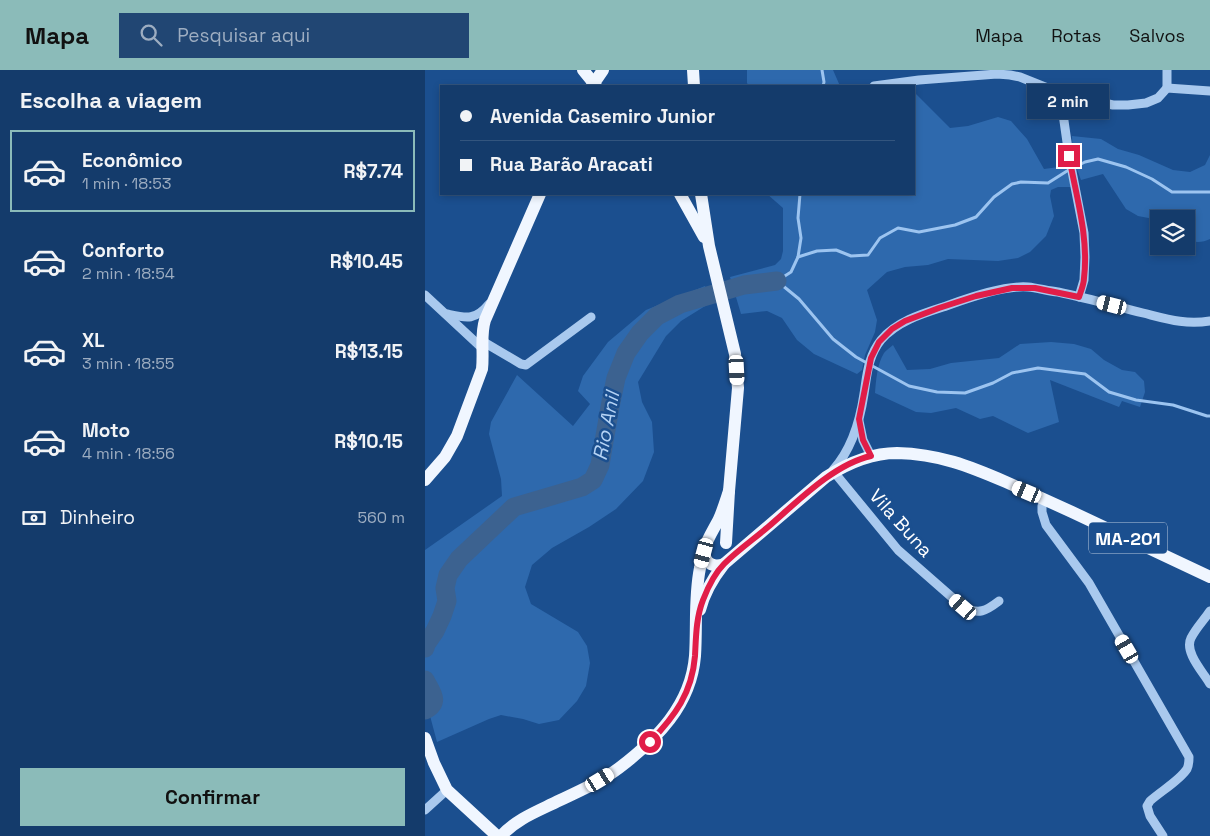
<!DOCTYPE html>
<html lang="pt">
<meta charset="utf-8">
<style>
:root{--surface:#143b6b;--page:#214673;--text:#f1f3f6;--muted:#9dadc1;--line:#33557e;--accent:#8bbbb9}
body{margin:0;font-family:"Space Grotesk",sans-serif;background:var(--page);color:var(--text);height:100vh;display:flex;flex-direction:column;font-size:19px;white-space:nowrap}
*{box-sizing:border-box;margin:0}
p{font-size:16px;color:var(--muted)}
.icon{flex:none;width:28px;height:28px;fill:none;stroke:currentColor;stroke-width:2;stroke-linecap:round;stroke-linejoin:round}
.map{position:relative;flex:1;overflow:hidden}
.details{display:flex;flex-direction:column;background:var(--surface);width:425px}
.details>*{flex:none}
.banner{position:absolute;left:15px;top:15px;width:475px;height:110px;border-radius:0px;box-shadow:0 2px 8px #0003,0 0 0 1px var(--line);display:grid;align-content:center;height:110px;padding:0 20px;background:var(--surface)}
.controls{position:absolute;left:725px;top:140px;display:grid;gap:10px}
.controls a{display:grid;place-items:center;width:45px;height:45px;border-radius:0px;background:var(--surface);box-shadow:0 2px 8px #0003,0 0 0 1px var(--line);font-size:25px}
.end{position:absolute;width:22px;height:22px;margin:-11px;border:6px solid #e11d48;background:#fff;box-shadow:0 0 0 2px #fff}
.from{border-radius:50%}
.bubble{position:absolute;height:35px;border-radius:0px;background:var(--surface);box-shadow:0 2px 8px #0003,0 0 0 1px var(--line);font-size:16px;font-weight:800;line-height:35px;text-align:center}
.car{position:absolute;width:15px;height:30px;margin:-15px -8px;border-radius:6px;box-shadow:0 0 4px 1px #0007;background:linear-gradient(#fff 24%,#345 0 40%,#fff 0 76%,#345 0 86%,#fff 0)}
.banner b{display:flex;align-items:center;gap:18px;height:48px;font-size:19px}
.banner b+b{border-top:1px solid var(--line)}
.banner i{width:12px;height:12px;background:var(--text)}
ul{padding:0;list-style:none}
li{display:flex;align-items:center;gap:15px;height:82px;margin:0 10px 8px;padding:0 10px;border:2px solid transparent;border-radius:0px}
li div{flex:1}
li b{display:block;font-size:19px}
li em{font-style:normal;font-weight:800}
li.on{border-color:var(--accent)}
li>.icon{width:45px;height:45px;stroke-width:1.5}
h2{padding:0 20px;font-size:22px;line-height:60px}
.pay{display:flex;align-items:center;gap:12px;height:55px;padding:0 20px;font-size:19px}
.pay p{margin-inline-start:auto}
.action{display:flex;gap:10px;margin-top:auto;padding:10px 20px}
.action a{flex:1;height:58px;border-radius:0px;background:var(--accent);color:#111;font-size:20px;font-weight:800;line-height:58px;text-align:center}
header{display:flex;align-items:center;gap:30px;box-sizing:border-box;height:70px;padding:0 25px;background:var(--accent);color:#111}
header strong{font-size:24px}
nav{display:flex;gap:28px;margin-inline-start:auto;font-size:18px}
.search{width:350px;height:45px;background:var(--page);display:flex;align-items:center;gap:12px;box-sizing:border-box;padding:0 18px;border-radius:0px;color:var(--muted);font-size:19px}
main{display:flex;flex:1;min-height:0}
.map>svg:first-child{display:block}
</style>
<header>
<strong>Mapa</strong>
<div class="search"><svg class="icon" aria-label="search" viewBox="0 0 24 24"><circle cx="10" cy="10" r="6"/><path d="M15 15l6 6"/></svg>Pesquisar aqui</div>
<nav><a>Mapa</a><a>Rotas</a><a>Salvos</a></nav>
</header>
<main>
<section class="details">
<h2>Escolha a viagem</h2>
<ul>
<li class="on"><svg class="icon" aria-label="car" viewBox="0 0 24 24"><path d="M5 17H2v-5l4-1 3-4h7l3 4 3 1v5h-3M9 17h6M6 11h13"/><circle cx="7" cy="17" r="2"/><circle cx="17" cy="17" r="2"/></svg><div><b>Econômico</b><p>1 min · 18:53</p></div><em>R$7.74</em></li>
<li><svg class="icon" aria-label="car" viewBox="0 0 24 24"><path d="M5 17H2v-5l4-1 3-4h7l3 4 3 1v5h-3M9 17h6M6 11h13"/><circle cx="7" cy="17" r="2"/><circle cx="17" cy="17" r="2"/></svg><div><b>Conforto</b><p>2 min · 18:54</p></div><em>R$10.45</em></li>
<li><svg class="icon" aria-label="car" viewBox="0 0 24 24"><path d="M5 17H2v-5l4-1 3-4h7l3 4 3 1v5h-3M9 17h6M6 11h13"/><circle cx="7" cy="17" r="2"/><circle cx="17" cy="17" r="2"/></svg><div><b>XL</b><p>3 min · 18:55</p></div><em>R$13.15</em></li>
<li><svg class="icon" aria-label="car" viewBox="0 0 24 24"><path d="M5 17H2v-5l4-1 3-4h7l3 4 3 1v5h-3M9 17h6M6 11h13"/><circle cx="7" cy="17" r="2"/><circle cx="17" cy="17" r="2"/></svg><div><b>Moto</b><p>4 min · 18:56</p></div><em>R$10.15</em></li>
</ul>
<div class="pay"><svg class="icon" aria-label="cash" viewBox="0 0 24 24"><path d="M3 7h18v10H3z"/><circle cx="12" cy="12" r="2"/></svg>Dinheiro<p>560 m</p></div>
<div class="action"><a>Confirmar</a></div>
</section>
<div class="map">
<svg width="785" height="766" viewBox="0 0 785 766">
<rect width="100%" height="100%" fill="#1b4f8f"/>
<g fill="#2e69ad">
<polygon points="322,0 408,0 415,16 324,16 322,13"/>
<polygon points="489,22 525,58 543,56 573,47 586,51 602,69 619,99 641,96 646,117 633,117 626,120 625,126 629,146 621,166 605,182 593,188 573,191 523,189 503,195 480,197 462,202 442,220 452,250 450,262 440,285 437,300 432,304 389,284 372,270 357,248 342,241 316,244 305,207 350,195 356,189 358,181 358,138 342,124 489,124"/>
<path d="M647 66 676 69 693 79 714 85 748 100 765 102 780 95 785 85V169C777 173 769 173 761 169V149L734 150 713 146 701 139 678 104 656 110 648 88Z"/>
<polygon points="280,216 285,233 256,251 241,266 213,312 217,332 227,352 229,382 218,411 191,439 164,457 127,478 107,495 100,517 106,534 153,562 162,576 165,593 161,616 152,631 134,650 114,654 98,649 76,645 64,649 12,672 0,627 0,480 77,426 76,409 64,364 66,352 92,305 148,356 165,334 153,321 158,306 183,272 221,240"/>
<path d="M626 272 649 274 666 279 679 290 697 300 710 302 719 311 720 322 715 337 697 331 694 337 625 310 634 352 603 363 568 346 555 349 531 338 506 343 491 342 450 323C451 311 452 294 459 283 461 280 465 278 468 275L482 300 505 299 526 293 574 288 595 274Z"/>
</g>
<g fill="none" stroke-linecap="round" stroke-linejoin="round">
<g stroke="#9cc4f0" stroke-width="3">
<polyline points="397,0 399,12 398,16"/>
<polyline points="654,95 660,92 673,89 701,97 727,109 747,122 785,122"/>
<polyline points="375,124 373,148 376,168 373,187 366,202 352,211 374,229 408,269 431,287 484,316 512,322 540,323 568,313 587,303 613,298 660,304 684,322 711,330 748,335 782,346 785,346"/>
<polyline points="373,187 392,181 411,180 426,186 443,185 455,168 473,158 494,162 530,155 551,147 569,127 587,114 596,112 623,113 642,101"/>
</g>
<g stroke="#3c6290" stroke-width="19">
<polyline points="0,578 1,574 10,561 17,546 22,531 20,518 23,505 34,489 89,437 157,417 168,410 175,395 185,337 191,308 201,283 215,263 232,246 255,234 319,215 352,211"/>
<path d="M0 610C6 622 16 632 0 640"/>
</g>
<g stroke="#a9c9ee" stroke-width="9">
<polyline points="449,16 494,10 572,4 585,5 595,7 635,23 688,35 703,35 721,33 733,28 742,18 785,21"/>
<polyline points="742,18 742,0"/>
<polyline points="635,23 644,86 659,163 660,187 659,210 654,227"/>
<polyline points="0,225 58,279"/>
<path d="M22 244C41 248 50 251 64 234"/>
<polyline points="57,271 96,294 101,295 166,247"/>
<polyline points="434,351 438,370 446,386"/>
<path d="M408 400C427 379 435 351 439 324 442 305 443 286 456 270 471 252 496 244 518 237 541 229 579 215 603 217 613 218 623 221 633 222 662 228 690 236 718 243 742 249 760 255 785 251"/>
<path d="M409 402 473 480 538 537C554 545 561 541 574 531"/>
<path d="M620 429 617 436V442L621 455 664 513 764 687C764 691 764 695 762 699 754 711 736 721 725 731L722 736 725 746 738 766"/>
<path d="M785 541C779 550 771 558 766 568 759 582 778 602 785 614"/>
<polyline points="0,740 22,720"/>
</g>
<g stroke="#f0f6ff" stroke-width="12">
<polyline points="158,0 171,16"/>
<polyline points="268,0 269,16"/>
<polyline points="167,16 178,0"/>
<polyline points="255,124 279,167"/>
<polyline points="276,124 284,176 310,284 313,318 304,421 301,473"/>
<path d="M0 410 20 387 32 366 57 299C59 282 55 266 60 250L115 124"/>
<path d="M279 483C281 494 289 498 299 494L401 407C423 393 446 383 472 383 514 384 544 396 581 412 603 422 625 432 647 442 693 464 739 485 785 507"/>
<path d="M275 540C279 523 288 508 299 494"/>
<polyline points="0,668 9,693 22,720 72,766"/>
<path d="M76 766C91 750 108 743 127 734 150 723 174 713 194 698 232 669 266 635 270 586 272 556 269 527 275 498 276 492 278 486 279 480 282 469 289 459 294 449 298 440 301 430 304 421"/>
</g>
</g>
<g fill="none" stroke-linecap="round" stroke-linejoin="round">
<path stroke="#e11d48" stroke-width="6" d="M225 672C250 646 267 623 270 586 271 567 271 548 278 530 283 517 290 503 299 494 313 480 329 469 343 457 372 432 409 394 446 386L438 370 434 349 446 288 454 272 467 259 480 251 514 238 551 226 587 218H610L654 227C656 221 659 214 659 208 664 167 651 126 644 86"/>
</g>
<g text-anchor="middle" dominant-baseline="central" stroke-width="5" stroke-linejoin="round" paint-order="stroke">
<rect fill="#1b4f8f" stroke="#bbcadd" stroke-width="1" x="664" y="452.5" width="78" height="31" rx="4"/>
<g font-size="18" font-weight="bold" fill="#fff">
<text x="703" y="468">MA-201</text>
</g>
<g font-size="19" fill="#fff" stroke="#1b4f8f">
<text transform="translate(476 453) rotate(48)">Vila Buna</text>
</g>
<g font-size="20" font-style="italic" fill="#b5d3f5" stroke="#1b4f8f">
<text transform="translate(181 356) rotate(-79)">Rio Anil</text>
</g>
</g>
</svg>
<div class="controls">
<a><svg class="icon" aria-label="layers" viewBox="0 0 24 24"><path d="M12 4l9 5-9 5-9-5zM3 14l9 5 9-5"/></svg></a>
</div>
<i class="end from" style="left:225px;top:672px"></i>
<i class="end" style="left:644px;top:86px"></i>
<div class="bubble" style="left:602px;top:14px;width:82px">2 min</div>
<i class="car" style="left:687px;top:235px;rotate:284deg"></i>
<i class="car" style="left:312px;top:300px;rotate:177deg"></i>
<i class="car" style="left:602px;top:422px;rotate:293deg"></i>
<i class="car" style="left:279px;top:483px;rotate:195deg"></i>
<i class="car" style="left:538px;top:537px;rotate:311deg"></i>
<i class="car" style="left:702px;top:579px;rotate:330deg"></i>
<i class="car" style="left:175px;top:710px;rotate:59deg"></i>
<div class="banner">
<b><i class="from"></i>Avenida Casemiro Junior</b>
<b><i></i>Rua Barão Aracati</b>
</div>
</div>
</main>
